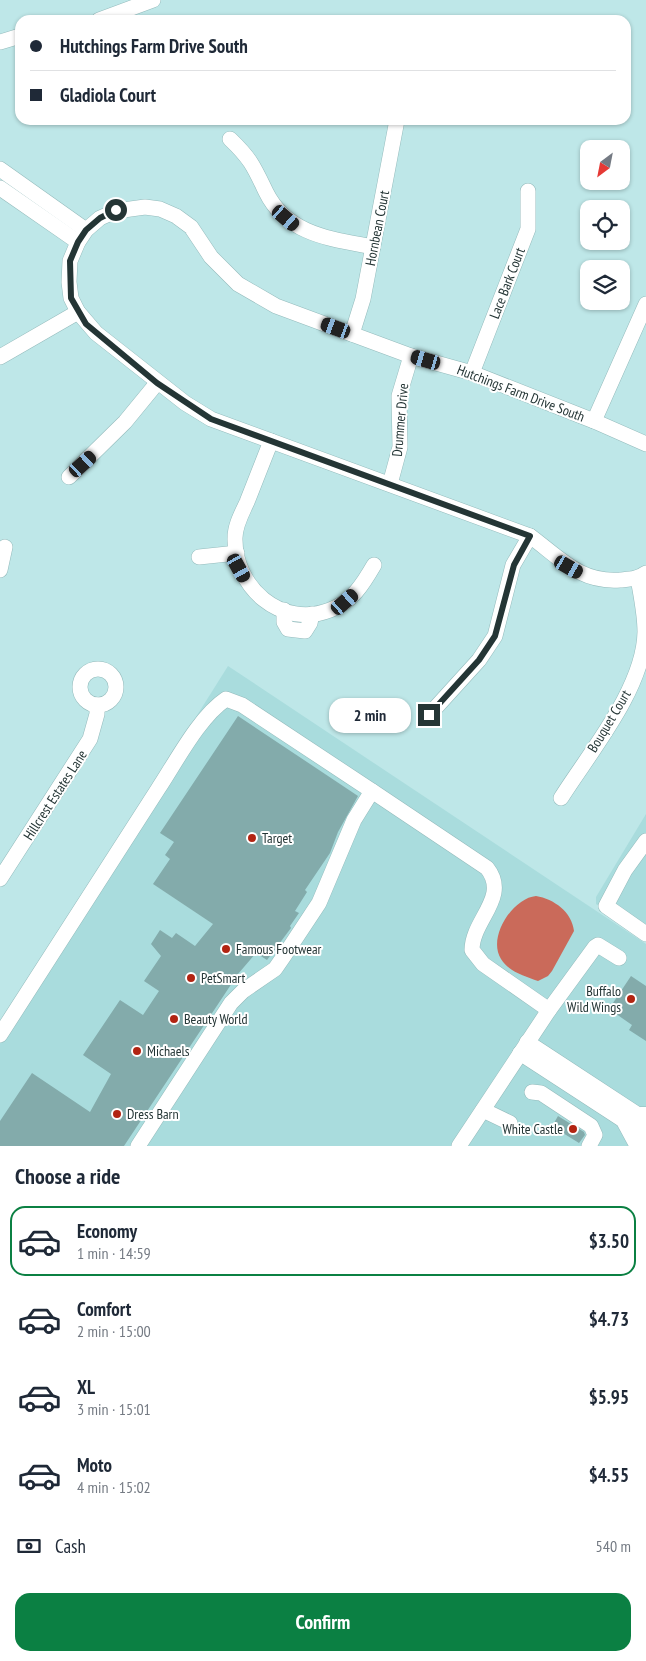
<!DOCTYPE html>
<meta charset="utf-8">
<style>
:root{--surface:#fff;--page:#f6f6f7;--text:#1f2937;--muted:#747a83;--line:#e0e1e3;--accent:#0b8043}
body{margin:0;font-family:"PT Sans Narrow",sans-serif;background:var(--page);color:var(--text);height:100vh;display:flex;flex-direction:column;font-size:19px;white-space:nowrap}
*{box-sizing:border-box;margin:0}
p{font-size:16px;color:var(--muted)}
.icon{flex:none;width:28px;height:28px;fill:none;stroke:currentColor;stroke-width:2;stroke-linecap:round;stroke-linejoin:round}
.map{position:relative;height:1146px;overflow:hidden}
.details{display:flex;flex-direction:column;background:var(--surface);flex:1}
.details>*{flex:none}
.guide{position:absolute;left:15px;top:15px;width:616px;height:110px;border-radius:15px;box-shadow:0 1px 4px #0004;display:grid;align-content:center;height:110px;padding:0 15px;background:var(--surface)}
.needle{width:32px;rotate:212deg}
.buttons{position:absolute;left:580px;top:140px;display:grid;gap:10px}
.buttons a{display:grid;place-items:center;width:50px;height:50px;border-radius:10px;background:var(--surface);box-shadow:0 1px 4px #0004;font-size:25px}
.end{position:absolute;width:22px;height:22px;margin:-11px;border:6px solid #243535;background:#fff;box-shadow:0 0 0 2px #fff}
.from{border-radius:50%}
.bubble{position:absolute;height:35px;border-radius:15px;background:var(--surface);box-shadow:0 1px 4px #0004;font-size:16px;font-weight:600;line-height:35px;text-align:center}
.car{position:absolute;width:15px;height:30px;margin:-15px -8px;border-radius:6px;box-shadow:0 0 4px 1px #0007;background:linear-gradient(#222 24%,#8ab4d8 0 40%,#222 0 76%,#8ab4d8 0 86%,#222 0)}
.guide b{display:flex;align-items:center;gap:18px;height:48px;font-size:19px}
.guide b+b{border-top:1px solid var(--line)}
.guide i{width:12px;height:12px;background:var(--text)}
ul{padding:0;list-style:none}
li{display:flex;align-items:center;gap:15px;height:70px;margin:0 10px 8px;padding:0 5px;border:2px solid transparent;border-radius:15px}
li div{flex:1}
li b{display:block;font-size:19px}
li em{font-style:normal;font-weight:600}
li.current{border-color:var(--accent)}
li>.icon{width:45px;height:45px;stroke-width:1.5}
h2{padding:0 15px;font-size:22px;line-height:60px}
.pay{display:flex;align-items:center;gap:12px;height:55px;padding:0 15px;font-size:19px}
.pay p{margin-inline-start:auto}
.cta{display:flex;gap:10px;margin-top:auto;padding:10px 15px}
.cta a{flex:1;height:58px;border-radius:15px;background:var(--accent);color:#fff;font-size:20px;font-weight:600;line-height:58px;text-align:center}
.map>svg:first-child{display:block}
</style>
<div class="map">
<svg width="646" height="1146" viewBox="0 0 646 1146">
<rect width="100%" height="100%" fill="#bee7e8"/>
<g fill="#a9dcdd">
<polygon points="228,666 646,944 646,1131 637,1146 0,1146 0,1029"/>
<polygon points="646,814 646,937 596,904 596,897"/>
</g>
<path fill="#ca6a5a" d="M536 896C554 899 572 912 574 931L552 971 548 976 538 981C525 976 509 972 501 959 487 937 513 898 536 896Z"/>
<g fill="#83abab">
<polygon points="238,716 358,796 338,832 330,853 305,890 307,892 295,911 299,913 290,926 291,928 267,960 256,953 238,974 124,1146 0,1146 0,1121 32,1073 90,1112 111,1074 83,1055 120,1000 143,1015 159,991 144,981 161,956 151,944 160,930 172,938 176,933 195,946 213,924 153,884 170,859 165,855 174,842 160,833"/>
<polygon points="631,976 646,986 646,1041 629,1030 632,1025 609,1009"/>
<polygon points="558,1116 584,1132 585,1135 579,1143 558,1130 560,1127 554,1123"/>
</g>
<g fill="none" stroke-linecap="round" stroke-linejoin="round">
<defs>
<g id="minor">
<polyline points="99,20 153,0"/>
<polyline points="0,42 20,36"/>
<path d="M230 139C251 159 254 167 266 192 287 235 332 239 373 247"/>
<polyline points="0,169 86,230"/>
<polyline points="0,188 78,242"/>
<polyline points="352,334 363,299 397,120"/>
<polyline points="0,357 78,312"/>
<polyline points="472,373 528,229 528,191"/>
<polyline points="594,421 646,304"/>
<path d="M271 441C263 461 255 482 247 502 242 513 235 525 235 538 234 587 281 629 330 610 352 602 363 584 374 565"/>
<path d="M646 444 594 421 472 373 411 356 276 306 238 284 211 257 191 227 176 216 160 209 145 207 116 211 100 218 86 230 78 242 70 261 69 282 71 298 78 312 96 333 185 403 211 419 530 536C560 558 580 583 620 580 630 579 638 579 646 573"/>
<polyline points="69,477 125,422 157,383"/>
<polyline points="390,484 400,447 399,396 411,356"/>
<polyline points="199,557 237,553"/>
<polyline points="0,570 5,547"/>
<polyline points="284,610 284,622 288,629 305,631 310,623 312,614"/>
<circle cx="98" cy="687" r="18"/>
<polyline points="429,715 479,660 495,636 513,565 530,536"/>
<path d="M561 798C590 752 644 688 645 632 645 614 641 596 638 578"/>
<polyline points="646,841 625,870 606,906 646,934"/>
<polyline points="0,879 90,739 97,714 97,705"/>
<path d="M0 1035C52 953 105 871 158 789 176 762 199 717 226 699L242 705 372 791"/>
<polyline points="527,1042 646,1120"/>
<polyline points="520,1053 646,1135"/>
<polyline points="532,1092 541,1093 591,1126 595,1135 589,1146"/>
<polyline points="483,1110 510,1123"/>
<path d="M138 1146 231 1003 243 991 275 969 284 956 319 903 354 820 372 791 487 868C510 897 472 920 472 950L483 964 549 1010"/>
<polyline points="459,1146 549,1010 595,947 598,945 619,958"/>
</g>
<g id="major">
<polyline points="641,1117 646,1117"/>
<polyline points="627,1122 640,1146"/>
</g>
</defs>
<use href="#minor" stroke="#94bbbc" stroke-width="16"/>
<use href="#major" stroke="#94bbbc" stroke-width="21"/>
<use href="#minor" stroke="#fff" stroke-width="15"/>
<use href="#major" stroke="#fff" stroke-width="20"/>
</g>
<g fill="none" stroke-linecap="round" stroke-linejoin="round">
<polyline stroke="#243535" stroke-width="6" points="116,210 100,218 86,230 78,242 70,261 71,298 86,324 157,383 211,419 530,536 514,565 495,636 479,660 429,715"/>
</g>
<g fill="#b22412" stroke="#fff" stroke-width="2">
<circle cx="252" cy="838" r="5"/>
<circle cx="226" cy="949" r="5"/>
<circle cx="191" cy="978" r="5"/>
<circle cx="631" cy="999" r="5"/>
<circle cx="174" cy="1019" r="5"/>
<circle cx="137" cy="1051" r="5"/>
<circle cx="117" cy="1114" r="5"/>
<circle cx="573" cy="1129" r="5"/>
</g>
<g text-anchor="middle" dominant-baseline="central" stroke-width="4" stroke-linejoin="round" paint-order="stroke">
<g font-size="14" fill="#243535" stroke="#fff">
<text transform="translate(377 228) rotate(-79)">Hornbean Court</text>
<text transform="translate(507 283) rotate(-69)">Lace Bark Court</text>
<text transform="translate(521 393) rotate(21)">Hutchings Farm Drive South</text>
<text transform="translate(400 420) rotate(-85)">Drummer Drive</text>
<text transform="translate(609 721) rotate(-59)">Bouquet Court</text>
<text transform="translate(55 795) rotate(-57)">Hillcrest Estates Lane</text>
</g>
<g font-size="14" fill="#243535" stroke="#fff" text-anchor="start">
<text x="262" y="838">Target</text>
<text x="236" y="949">Famous Footwear</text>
<text x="201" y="978">PetSmart</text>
<text x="621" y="991" text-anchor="end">Buffalo<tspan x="621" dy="16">Wild Wings</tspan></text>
<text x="184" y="1019">Beauty World</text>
<text x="147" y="1051">Michaels</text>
<text x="127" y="1114">Dress Barn</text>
<text x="563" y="1129" text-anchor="end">White Castle</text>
</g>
</g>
</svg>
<div class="buttons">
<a><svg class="needle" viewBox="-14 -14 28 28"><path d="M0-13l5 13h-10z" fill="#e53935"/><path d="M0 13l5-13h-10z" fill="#747a83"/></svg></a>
<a><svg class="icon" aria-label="locate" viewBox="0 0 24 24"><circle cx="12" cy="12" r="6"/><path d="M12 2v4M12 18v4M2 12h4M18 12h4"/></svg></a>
<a><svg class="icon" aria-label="layers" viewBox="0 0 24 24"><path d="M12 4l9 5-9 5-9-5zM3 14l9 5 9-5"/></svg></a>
</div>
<i class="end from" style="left:116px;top:210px"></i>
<i class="end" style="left:429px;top:715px"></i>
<div class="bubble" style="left:329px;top:698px;width:82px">2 min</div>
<i class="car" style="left:286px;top:218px;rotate:131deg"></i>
<i class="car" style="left:336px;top:328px;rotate:290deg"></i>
<i class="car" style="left:426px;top:360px;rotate:286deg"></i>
<i class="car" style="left:83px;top:464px;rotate:48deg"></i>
<i class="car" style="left:569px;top:567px;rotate:120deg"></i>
<i class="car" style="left:239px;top:568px;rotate:151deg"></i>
<i class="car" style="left:345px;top:602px;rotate:49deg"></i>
<div class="guide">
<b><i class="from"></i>Hutchings Farm Drive South</b>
<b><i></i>Gladiola Court</b>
</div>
</div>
<section class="details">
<h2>Choose a ride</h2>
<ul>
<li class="current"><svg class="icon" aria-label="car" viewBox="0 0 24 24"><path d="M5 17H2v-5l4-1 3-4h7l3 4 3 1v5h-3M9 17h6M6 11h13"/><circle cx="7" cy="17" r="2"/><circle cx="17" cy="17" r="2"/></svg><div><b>Economy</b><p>1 min · 14:59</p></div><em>$3.50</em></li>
<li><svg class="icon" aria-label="car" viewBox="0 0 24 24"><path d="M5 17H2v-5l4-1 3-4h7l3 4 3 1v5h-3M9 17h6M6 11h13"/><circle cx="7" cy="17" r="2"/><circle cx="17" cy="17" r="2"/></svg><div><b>Comfort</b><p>2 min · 15:00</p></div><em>$4.73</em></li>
<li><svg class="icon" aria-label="car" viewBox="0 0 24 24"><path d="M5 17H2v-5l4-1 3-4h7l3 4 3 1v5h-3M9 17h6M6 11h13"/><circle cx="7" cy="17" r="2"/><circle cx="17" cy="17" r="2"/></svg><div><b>XL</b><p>3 min · 15:01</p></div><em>$5.95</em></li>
<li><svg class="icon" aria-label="car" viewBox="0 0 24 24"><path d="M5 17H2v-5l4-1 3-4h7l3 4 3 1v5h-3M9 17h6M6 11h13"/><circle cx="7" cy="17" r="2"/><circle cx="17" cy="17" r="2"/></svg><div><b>Moto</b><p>4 min · 15:02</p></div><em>$4.55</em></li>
</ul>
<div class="pay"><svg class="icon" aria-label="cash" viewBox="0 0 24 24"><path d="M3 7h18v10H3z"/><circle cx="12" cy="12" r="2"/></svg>Cash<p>540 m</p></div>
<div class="cta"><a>Confirm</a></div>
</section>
